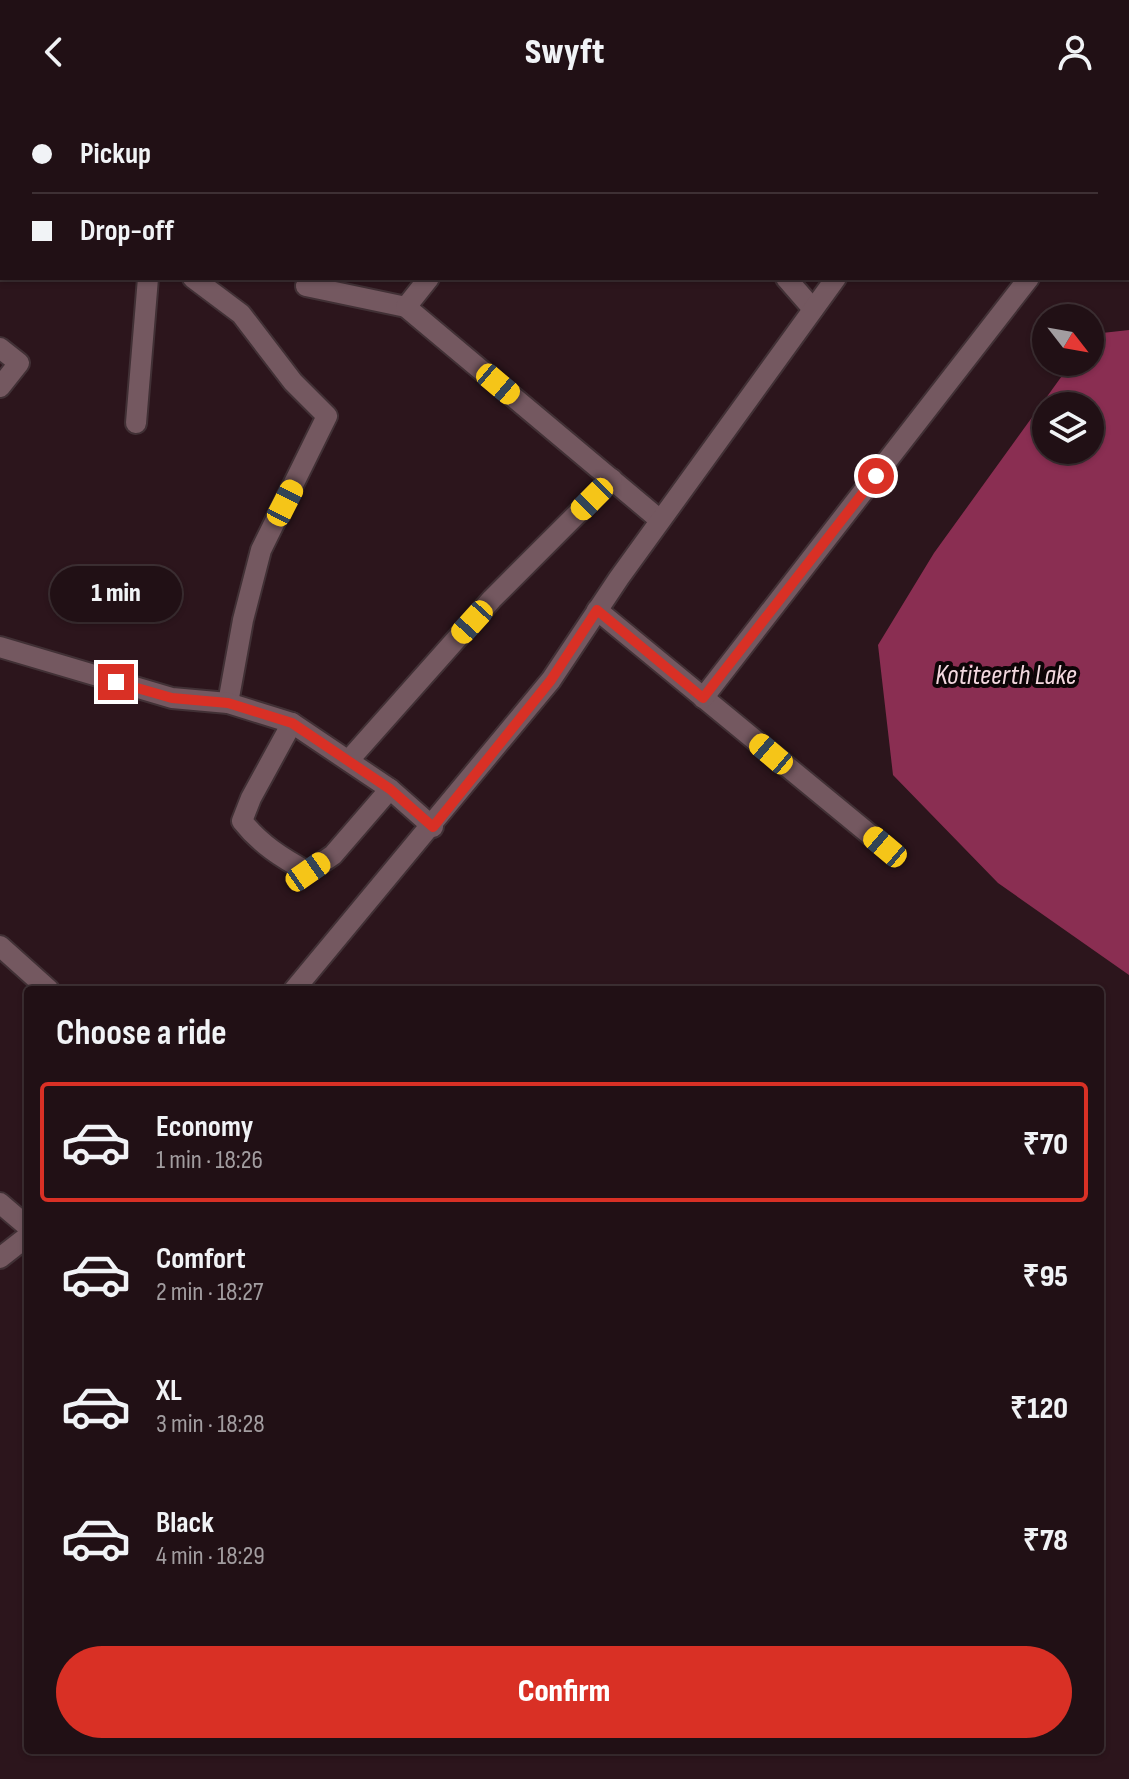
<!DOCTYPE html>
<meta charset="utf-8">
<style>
:root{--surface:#211015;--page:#29191e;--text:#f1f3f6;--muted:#a29da0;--line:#3e3034;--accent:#d93025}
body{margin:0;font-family:"Sofia Sans Condensed",sans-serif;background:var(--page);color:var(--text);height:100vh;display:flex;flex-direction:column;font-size:30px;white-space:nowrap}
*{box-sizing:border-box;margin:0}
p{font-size:26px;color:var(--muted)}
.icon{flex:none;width:44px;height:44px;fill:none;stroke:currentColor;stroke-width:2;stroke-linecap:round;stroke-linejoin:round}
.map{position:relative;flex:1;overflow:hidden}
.sheet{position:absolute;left:24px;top:882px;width:1080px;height:768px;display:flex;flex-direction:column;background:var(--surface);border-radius:8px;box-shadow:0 2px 6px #0004,0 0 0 2px var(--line)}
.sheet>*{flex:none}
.guide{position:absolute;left:0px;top:0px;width:1130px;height:176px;box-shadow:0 2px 6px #0004,0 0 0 2px var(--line);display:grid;align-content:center;height:176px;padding:0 32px;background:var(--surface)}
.needle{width:52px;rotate:121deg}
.fabs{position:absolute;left:1032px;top:200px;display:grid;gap:16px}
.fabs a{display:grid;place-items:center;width:72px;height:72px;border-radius:50%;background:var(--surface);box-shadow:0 2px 6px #0004,0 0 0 2px var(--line);font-size:40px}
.end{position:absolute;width:36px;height:36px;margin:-18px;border:10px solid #d93025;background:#fff;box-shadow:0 0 0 4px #fff}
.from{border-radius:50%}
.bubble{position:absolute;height:56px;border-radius:28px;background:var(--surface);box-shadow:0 2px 6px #0004,0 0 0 2px var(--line);font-size:26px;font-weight:800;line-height:56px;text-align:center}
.car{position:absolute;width:24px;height:48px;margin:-24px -12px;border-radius:10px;box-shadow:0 0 6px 2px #0007;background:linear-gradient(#f5c518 24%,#345 0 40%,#f5c518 0 76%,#345 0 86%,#f5c518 0)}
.guide b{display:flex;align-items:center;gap:28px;height:76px;font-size:30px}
.guide b+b{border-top:2px solid var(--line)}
.guide i{width:20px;height:20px;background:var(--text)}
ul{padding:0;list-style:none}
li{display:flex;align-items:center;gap:24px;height:120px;margin:0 16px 12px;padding:0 16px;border:4px solid transparent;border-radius:8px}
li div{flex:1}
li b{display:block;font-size:30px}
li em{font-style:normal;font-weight:800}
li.active{border-color:var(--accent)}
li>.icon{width:72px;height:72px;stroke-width:1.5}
h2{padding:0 32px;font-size:36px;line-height:96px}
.button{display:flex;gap:16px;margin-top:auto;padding:16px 32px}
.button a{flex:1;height:92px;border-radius:48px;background:var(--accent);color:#fff;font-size:32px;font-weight:800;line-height:92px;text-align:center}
header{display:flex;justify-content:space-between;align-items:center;height:104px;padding:0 32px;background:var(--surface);font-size:36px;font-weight:800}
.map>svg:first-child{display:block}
</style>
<header><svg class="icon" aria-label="back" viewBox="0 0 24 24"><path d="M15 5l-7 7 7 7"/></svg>Swyft<svg class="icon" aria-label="person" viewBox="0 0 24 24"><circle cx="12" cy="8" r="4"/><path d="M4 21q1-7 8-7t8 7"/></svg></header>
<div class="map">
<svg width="1129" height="1675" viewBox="0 0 1129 1675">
<rect width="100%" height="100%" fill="#2c151c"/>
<path fill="#8a2e52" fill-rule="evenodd" d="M1129 226V871L998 779 893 671 878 541 934 449 1072 258H1090L1093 230ZM1046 302H1090V346H1046Z"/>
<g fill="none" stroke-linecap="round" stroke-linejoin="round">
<defs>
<g id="minor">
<polyline points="87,0 87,2"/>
<polyline points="606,0 609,2"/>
<polyline points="779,0 785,2"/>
<polyline points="1111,0 1114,2"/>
<polyline points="215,2 264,0"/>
<polyline points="438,2 440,0"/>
<polyline points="562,2 564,0"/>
<polyline points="974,2 976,0"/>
<polyline points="1128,11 1129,12"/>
<polyline points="1128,81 1129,80"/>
<polyline points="193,174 241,210 293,278 327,312 261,446 243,516 228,599"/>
<polyline points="312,174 306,182 406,203"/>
<polyline points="429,174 406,203 660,416"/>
<polyline points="786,174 813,205"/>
<polyline points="0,244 19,259 0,283"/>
<polyline points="136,319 148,174"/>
<polyline points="597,506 885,743"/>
<polyline points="0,543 172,594 228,599 292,619 390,685 433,723"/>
<polyline points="703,594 1029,174"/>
<path d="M292 619 251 694 242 717C260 740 282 754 308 768L333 751 390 685"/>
<polyline points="349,656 492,495 612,375"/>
<polyline points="0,842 49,886"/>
<polyline points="294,886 551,576 619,474 836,174"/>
<polyline points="0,1099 28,1123"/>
<polyline points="0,1154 28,1132"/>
</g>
</defs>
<use href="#minor" stroke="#413035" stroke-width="24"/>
<use href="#minor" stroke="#745860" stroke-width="20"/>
</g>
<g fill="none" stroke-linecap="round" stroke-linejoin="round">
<polyline stroke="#d93025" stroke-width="10" points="116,578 172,594 228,599 292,619 390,685 433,723 551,576 597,506 703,594 876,372"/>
</g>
<g text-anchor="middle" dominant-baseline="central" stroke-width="8" stroke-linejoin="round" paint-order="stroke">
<g font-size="28" font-style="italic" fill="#f3d8df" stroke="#0e0507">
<text x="1006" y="571">Kotiteerth Lake</text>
</g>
</g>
</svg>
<div class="fabs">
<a><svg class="needle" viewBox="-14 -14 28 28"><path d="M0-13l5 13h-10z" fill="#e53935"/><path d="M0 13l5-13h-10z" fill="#a29da0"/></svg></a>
<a><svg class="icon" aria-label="layers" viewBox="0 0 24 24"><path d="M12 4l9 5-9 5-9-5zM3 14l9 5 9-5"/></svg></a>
</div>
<i class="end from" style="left:876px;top:372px"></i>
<i class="end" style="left:116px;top:578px"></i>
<div class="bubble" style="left:50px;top:462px;width:132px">1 min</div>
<i class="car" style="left:498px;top:280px;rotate:130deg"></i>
<i class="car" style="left:592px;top:395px;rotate:225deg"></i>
<i class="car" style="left:285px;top:399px;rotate:27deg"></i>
<i class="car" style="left:472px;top:518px;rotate:222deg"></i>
<i class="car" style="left:771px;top:650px;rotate:310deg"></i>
<i class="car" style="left:885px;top:743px;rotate:310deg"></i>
<i class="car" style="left:308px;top:768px;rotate:55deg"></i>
<div class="guide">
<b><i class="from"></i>Pickup</b>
<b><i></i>Drop-off</b>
</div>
<section class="sheet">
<h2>Choose a ride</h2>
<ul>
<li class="active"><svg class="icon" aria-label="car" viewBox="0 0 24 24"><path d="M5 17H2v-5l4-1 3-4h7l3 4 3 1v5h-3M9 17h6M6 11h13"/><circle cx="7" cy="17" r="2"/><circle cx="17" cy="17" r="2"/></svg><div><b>Economy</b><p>1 min · 18:26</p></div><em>₹70</em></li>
<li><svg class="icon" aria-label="car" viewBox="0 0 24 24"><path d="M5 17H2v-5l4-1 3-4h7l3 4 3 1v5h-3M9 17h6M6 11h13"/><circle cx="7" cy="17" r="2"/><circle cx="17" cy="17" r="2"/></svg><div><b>Comfort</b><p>2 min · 18:27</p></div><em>₹95</em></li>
<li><svg class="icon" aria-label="car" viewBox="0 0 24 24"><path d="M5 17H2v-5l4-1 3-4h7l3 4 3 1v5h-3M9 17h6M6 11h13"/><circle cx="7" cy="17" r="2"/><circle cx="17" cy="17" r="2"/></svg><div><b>XL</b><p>3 min · 18:28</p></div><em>₹120</em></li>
<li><svg class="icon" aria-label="car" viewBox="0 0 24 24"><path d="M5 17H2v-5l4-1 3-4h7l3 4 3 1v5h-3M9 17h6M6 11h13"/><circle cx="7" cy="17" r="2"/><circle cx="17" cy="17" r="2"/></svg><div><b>Black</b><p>4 min · 18:29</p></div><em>₹78</em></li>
</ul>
<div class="button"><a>Confirm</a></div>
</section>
</div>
